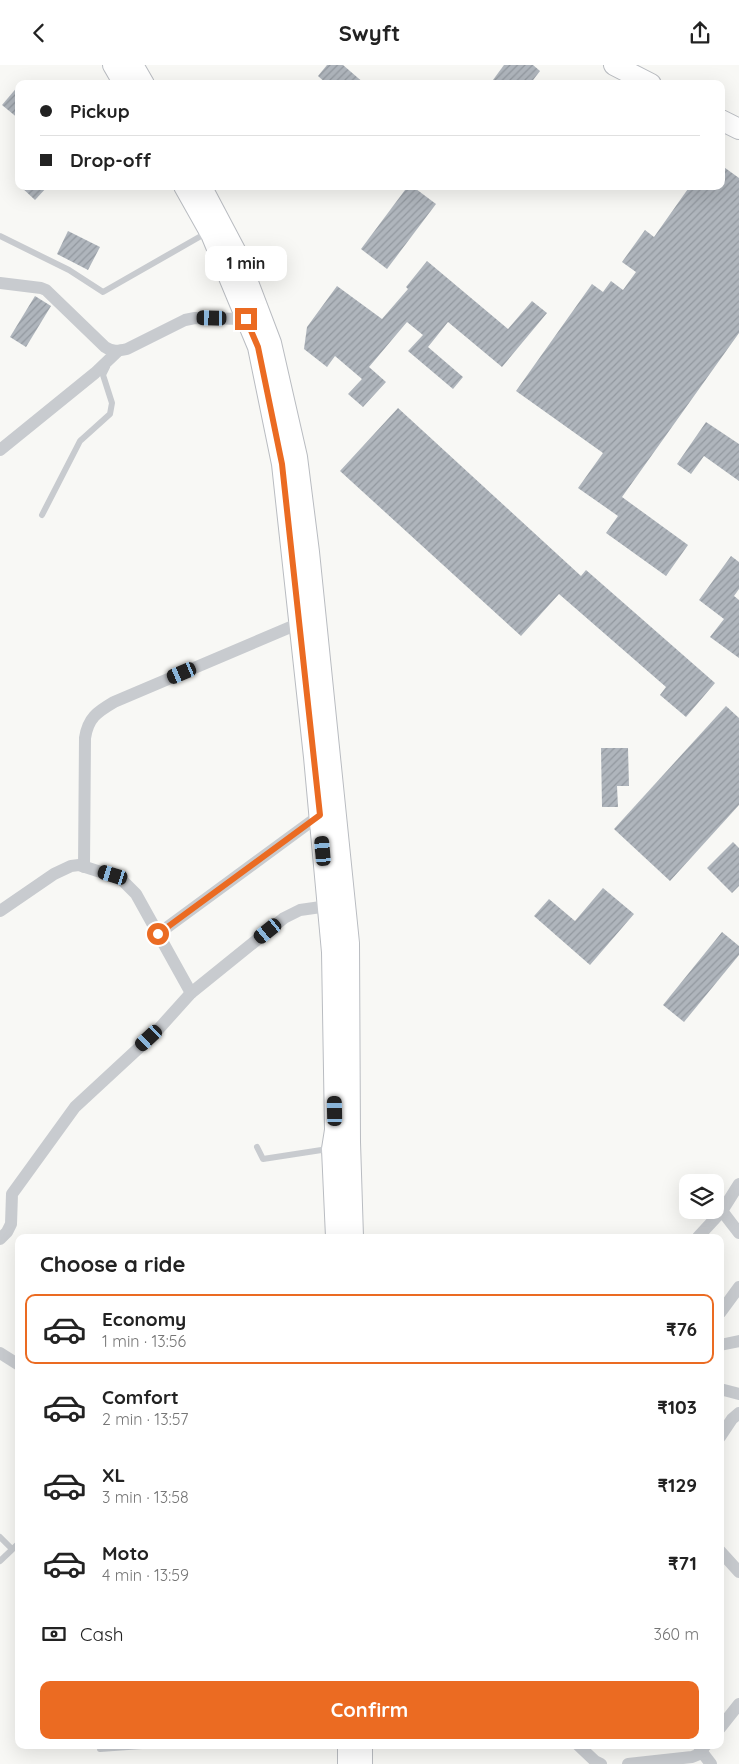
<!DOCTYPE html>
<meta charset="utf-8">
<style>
:root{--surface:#fff;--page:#f6f6f6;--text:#222;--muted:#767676;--line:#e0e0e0;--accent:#eb6b22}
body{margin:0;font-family:Quicksand,sans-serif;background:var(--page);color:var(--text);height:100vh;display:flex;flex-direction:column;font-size:19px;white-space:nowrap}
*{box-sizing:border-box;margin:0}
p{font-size:16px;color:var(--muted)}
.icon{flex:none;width:28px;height:28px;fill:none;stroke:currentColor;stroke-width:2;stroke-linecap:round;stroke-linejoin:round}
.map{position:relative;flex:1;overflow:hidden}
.side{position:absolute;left:15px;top:1169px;width:709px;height:515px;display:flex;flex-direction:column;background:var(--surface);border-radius:10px;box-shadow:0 5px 20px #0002}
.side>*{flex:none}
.banner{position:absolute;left:15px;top:15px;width:710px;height:110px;border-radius:10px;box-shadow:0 5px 20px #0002;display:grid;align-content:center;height:110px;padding:0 25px;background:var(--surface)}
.fabs{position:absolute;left:679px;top:1109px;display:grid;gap:10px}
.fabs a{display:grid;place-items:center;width:45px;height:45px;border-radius:10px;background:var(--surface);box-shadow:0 5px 20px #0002;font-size:25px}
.end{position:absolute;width:22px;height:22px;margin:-11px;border:6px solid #eb6b22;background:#fff;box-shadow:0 0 0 2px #fff}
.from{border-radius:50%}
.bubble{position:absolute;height:35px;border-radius:10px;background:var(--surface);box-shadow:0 5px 20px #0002;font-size:16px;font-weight:700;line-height:35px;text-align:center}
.car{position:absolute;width:15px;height:30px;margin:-15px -8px;border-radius:6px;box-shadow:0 0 4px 1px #0007;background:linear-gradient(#222 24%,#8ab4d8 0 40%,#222 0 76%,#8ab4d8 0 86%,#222 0)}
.banner b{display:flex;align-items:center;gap:18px;height:48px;font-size:19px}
.banner b+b{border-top:1px solid var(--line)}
.banner i{width:12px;height:12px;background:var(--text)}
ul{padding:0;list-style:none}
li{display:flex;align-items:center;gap:15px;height:70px;margin:0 10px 8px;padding:0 15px;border:2px solid transparent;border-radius:10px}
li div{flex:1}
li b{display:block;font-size:19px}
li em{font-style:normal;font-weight:700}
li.on{border-color:var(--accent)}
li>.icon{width:45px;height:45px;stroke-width:1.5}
h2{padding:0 25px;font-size:22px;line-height:60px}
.pay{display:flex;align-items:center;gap:12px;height:55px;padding:0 25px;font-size:19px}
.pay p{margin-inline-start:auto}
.action{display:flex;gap:10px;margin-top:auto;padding:10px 25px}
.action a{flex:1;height:58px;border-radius:10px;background:var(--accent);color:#fff;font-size:20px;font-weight:700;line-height:58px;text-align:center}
header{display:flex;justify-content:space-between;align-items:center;height:65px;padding:0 25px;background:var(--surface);font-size:22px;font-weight:700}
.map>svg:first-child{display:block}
</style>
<header><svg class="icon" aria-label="back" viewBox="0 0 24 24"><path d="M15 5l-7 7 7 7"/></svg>Swyft<svg class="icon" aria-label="share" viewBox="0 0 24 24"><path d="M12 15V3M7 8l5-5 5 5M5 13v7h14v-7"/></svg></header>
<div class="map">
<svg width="739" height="1699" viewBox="0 0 739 1699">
<defs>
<pattern id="building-hatch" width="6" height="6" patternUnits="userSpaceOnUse" patternTransform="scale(1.25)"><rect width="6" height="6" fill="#afb5bc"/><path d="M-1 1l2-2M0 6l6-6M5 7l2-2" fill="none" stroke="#92989f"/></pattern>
</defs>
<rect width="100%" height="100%" fill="#f8f8f5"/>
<g fill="url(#building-hatch)">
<polygon points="327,0 343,0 365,19 327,19 318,11"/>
<polygon points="504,0 533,0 540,6 530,19 490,19"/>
<polygon points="19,20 19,54 2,40"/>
<polygon points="721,100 739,113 739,268 622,432 688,480 666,511 606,468 618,451 578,423 603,388 516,326 592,219 603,227 611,216 623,225 636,207 622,197 645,165 654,172 690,121 721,121"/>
<polygon points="20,121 48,121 35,135"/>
<polygon points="408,121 412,121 436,139 387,204 361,184"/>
<polygon points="68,166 100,182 88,205 57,189"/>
<polygon points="427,196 508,264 532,236 547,248 502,302 448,257 428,282 463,312 453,324 408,286 423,270 407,257 369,302 386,317 363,342 348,329 362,314 335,291 327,302 304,284 307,262 337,221 382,254 408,224 406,222"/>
<polygon points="35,231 51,241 26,282 10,272"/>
<polygon points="398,343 581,511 586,505 715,618 686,652 660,630 666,622 559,529 521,571 340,406"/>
<polygon points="706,357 739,379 739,416 704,391 691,409 677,399"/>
<polygon points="731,491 739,497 739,524 734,531 739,535 739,593 710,572 724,554 699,535"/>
<polygon points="726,641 739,653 739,740 670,816 614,764"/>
<polygon points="601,683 628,683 629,721 617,721 618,742 602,742"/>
<polygon points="733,777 739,783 739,821 732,828 707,803"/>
<polygon points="603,823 634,849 590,900 534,851 549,834 575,856"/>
<polygon points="722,867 739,881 739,890 684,957 663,940"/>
</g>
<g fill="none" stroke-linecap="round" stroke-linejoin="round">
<defs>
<g id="primary">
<polyline points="113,0 124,19"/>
<polyline points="133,0 144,19"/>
<polyline points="614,0 651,19"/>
<polyline points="721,55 739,64"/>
<polyline points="184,121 211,169 258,282 282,399 314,692 332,887 335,1065 332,1084 336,1172"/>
<polyline points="201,121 238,191 271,278 297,392 309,487 349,878 350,1077 353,1172"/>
<polyline points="348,1680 348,1699"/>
<polyline points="362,1699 362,1680"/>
</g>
</defs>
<use href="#primary" stroke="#b9bcc1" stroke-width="22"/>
<g stroke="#c8cbcf" stroke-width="6">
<polyline points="0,171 69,205 103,227 208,167"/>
<polyline points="42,450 80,376 110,349 112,338 103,310 107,302"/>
<polyline points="257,1082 263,1094 328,1084"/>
<polyline points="0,1472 12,1484"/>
<polyline points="0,1496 19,1478"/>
<polyline points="100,1684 156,1680"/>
</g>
<g stroke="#c8cbcf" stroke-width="12">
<path d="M0 218 41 223 46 225 105 282C113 287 118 286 127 284L185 255 195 253 246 254"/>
<polyline points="0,385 95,308 118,286"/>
<path d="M84 802 85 673C88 653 97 647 114 637L300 558"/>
<polyline points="0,846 54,809 71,801 79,800 113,811 122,815 136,829 191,928"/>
<polyline points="158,869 320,750"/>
<polyline points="722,1146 739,1168"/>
<polyline points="698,1172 722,1146 739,1119"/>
<polyline points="0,1174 7,1167 11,1159 12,1129 75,1042 155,968 191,928 284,853 300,845 328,841"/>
<polyline points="720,1248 739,1222"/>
<polyline points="720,1280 739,1276"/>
<polyline points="0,1288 19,1300"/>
<polyline points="720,1324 739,1329"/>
<polyline points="720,1372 732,1354 739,1348"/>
<polyline points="720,1486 739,1507"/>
<polyline points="720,1663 739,1639"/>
<polyline points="578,1680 595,1696 601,1699"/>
<polyline points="701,1686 711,1699"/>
<polyline points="628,1699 692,1692 697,1690 706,1680"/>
</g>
<use href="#primary" stroke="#fff" stroke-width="20"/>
</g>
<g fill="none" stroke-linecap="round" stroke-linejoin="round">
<polyline stroke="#eb6b22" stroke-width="6" points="158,869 320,750 282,399 258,282 246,254"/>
</g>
</svg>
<div class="fabs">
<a><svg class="icon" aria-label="layers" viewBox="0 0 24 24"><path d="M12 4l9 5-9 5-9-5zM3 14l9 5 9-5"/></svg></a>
</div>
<i class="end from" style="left:158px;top:869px"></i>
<i class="end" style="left:246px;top:254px"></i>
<div class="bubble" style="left:205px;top:181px;width:82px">1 min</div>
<i class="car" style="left:212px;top:253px;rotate:271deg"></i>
<i class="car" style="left:182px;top:608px;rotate:247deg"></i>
<i class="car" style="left:323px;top:786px;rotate:355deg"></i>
<i class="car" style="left:113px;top:810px;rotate:287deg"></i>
<i class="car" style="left:268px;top:866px;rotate:231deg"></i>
<i class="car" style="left:149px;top:973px;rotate:227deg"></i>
<i class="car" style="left:335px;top:1046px;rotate:359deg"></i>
<div class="banner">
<b><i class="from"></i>Pickup</b>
<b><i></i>Drop-off</b>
</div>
<section class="side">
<h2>Choose a ride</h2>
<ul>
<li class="on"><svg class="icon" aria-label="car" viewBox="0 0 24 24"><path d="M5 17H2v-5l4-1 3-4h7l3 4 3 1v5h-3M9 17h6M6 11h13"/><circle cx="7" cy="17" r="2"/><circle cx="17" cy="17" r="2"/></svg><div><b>Economy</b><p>1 min · 13:56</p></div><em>₹76</em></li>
<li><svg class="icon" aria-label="car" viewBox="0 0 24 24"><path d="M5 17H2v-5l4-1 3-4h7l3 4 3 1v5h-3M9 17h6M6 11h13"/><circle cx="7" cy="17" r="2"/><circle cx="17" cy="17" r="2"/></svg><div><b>Comfort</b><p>2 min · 13:57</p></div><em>₹103</em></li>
<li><svg class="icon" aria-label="car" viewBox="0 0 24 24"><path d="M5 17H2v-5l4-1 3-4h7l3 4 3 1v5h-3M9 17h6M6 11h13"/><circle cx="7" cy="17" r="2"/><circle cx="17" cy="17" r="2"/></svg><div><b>XL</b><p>3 min · 13:58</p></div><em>₹129</em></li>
<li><svg class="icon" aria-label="car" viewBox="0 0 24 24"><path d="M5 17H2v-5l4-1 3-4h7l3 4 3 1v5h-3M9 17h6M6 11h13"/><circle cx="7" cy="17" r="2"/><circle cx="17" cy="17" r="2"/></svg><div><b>Moto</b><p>4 min · 13:59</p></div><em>₹71</em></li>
</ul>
<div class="pay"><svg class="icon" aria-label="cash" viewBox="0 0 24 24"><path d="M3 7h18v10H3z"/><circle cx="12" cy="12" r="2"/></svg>Cash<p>360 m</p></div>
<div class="action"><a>Confirm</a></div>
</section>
</div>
